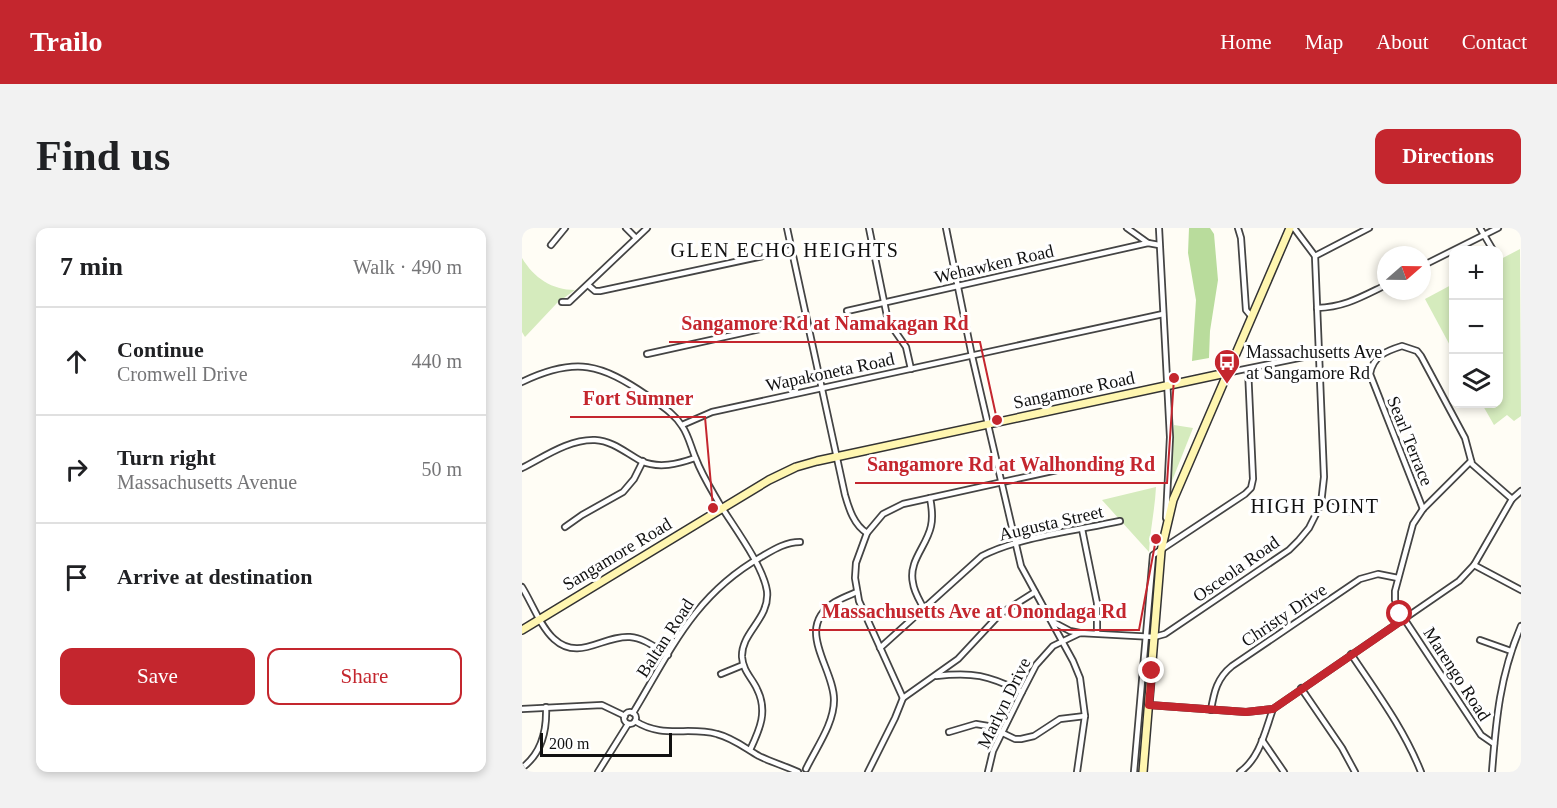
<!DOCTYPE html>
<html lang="en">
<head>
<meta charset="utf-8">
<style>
  body { margin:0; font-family:Georgia,serif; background:#f2f2f2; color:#202124 }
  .controls { position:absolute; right:18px; top:18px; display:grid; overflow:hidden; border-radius:12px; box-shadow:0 3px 9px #0003 }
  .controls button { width:54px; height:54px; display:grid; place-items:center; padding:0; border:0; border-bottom:2px solid #e0e0e0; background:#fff; color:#202124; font:30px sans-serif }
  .compass { position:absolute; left:855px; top:18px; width:54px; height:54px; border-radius:50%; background:#fff; box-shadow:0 3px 9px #0003; rotate:70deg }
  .scale { position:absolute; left:18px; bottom:15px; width:132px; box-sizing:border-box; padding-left:6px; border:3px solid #111; border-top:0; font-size:16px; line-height:21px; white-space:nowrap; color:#111; -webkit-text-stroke:4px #fff; paint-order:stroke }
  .stop { position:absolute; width:18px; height:18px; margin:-14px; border:4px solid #c4262e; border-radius:50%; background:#fff }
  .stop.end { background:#c4262e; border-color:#fff; box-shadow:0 2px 6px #0008 }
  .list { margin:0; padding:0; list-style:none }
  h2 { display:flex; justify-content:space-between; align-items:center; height:78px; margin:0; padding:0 24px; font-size:26px }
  h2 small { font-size:20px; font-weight:400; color:#757577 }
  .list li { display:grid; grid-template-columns:39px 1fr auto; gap:18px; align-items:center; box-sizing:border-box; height:108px; padding:0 24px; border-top:2px solid #e0e0e0 }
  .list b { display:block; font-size:22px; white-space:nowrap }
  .list p { margin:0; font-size:20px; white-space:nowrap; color:#757577 }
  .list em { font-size:20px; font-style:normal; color:#757577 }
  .actions { display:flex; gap:12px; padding:18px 24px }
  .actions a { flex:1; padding:14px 0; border:2px solid #c4262e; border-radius:12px; text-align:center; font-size:21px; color:#c4262e }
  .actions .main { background:#c4262e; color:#fff }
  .icon { flex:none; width:33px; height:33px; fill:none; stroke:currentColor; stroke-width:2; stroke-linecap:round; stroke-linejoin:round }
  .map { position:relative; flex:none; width:999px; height:544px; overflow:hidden; border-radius:12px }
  header { display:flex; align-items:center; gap:36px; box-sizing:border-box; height:84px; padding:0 30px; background:#c4262e; color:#fff }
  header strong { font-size:28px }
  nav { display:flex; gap:33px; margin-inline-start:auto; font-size:21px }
  .intro { display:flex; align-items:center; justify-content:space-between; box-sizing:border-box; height:144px; padding:0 36px }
  h1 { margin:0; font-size:42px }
  .button { padding:15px 27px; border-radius:12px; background:#c4262e; color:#fff; font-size:21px; font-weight:700 }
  main { display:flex; gap:36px; padding:0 36px }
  aside { flex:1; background:#fff; border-radius:12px; box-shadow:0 3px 9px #0003 }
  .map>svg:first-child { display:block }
</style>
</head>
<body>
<header>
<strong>Trailo</strong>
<nav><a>Home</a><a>Map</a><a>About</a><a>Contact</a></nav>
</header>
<div class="intro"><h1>Find us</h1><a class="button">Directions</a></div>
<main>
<aside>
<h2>7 min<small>Walk · 490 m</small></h2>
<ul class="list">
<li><svg class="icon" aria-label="ahead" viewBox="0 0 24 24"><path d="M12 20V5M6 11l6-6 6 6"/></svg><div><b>Continue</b><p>Cromwell Drive</p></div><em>440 m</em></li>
<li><svg class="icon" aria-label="right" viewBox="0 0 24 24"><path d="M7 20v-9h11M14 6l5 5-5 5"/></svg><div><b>Turn right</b><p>Massachusetts Avenue</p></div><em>50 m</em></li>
<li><svg class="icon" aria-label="arrive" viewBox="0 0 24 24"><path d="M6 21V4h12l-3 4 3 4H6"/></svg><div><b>Arrive at destination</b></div></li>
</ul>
<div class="actions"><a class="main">Save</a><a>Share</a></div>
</aside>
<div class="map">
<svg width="999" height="544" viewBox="0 0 999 544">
  <rect width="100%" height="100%" fill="#fffdf5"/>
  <!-- green -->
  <g fill="#d5ebbd">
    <polygon points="998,21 999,188 992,193 985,187 972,197 960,176 976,176 977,32"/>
    <path d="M 0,30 C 12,50 30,62 53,62 L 35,75 L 3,109 L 0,104 Z"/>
    <polygon points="931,56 931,123 903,71"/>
    <polygon points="652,197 671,200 648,258"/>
    <path d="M 634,259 C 633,281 628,302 627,324 L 580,272 Z"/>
  </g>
  <!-- forest -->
  <polygon fill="#b9dc9c" points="667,0 688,0 692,6 696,52 688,103 687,130 670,133 674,72 666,25"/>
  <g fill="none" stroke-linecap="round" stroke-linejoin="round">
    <!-- street casing -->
    <g stroke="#444" stroke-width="8">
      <g id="street">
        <polyline points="104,0 114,10"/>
        <path d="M 265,0 L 323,267 C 327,281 332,297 345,305"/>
        <polyline points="347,0 366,93 384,119 389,141"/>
        <polyline points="424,0 450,128 499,338 551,433 558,450 563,488 555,544"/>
        <polyline points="605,0 626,15 637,17"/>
        <polyline points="637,0 648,209 644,290"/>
        <polyline points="716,0 719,10 724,82 729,88"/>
        <polyline points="958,0 971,22"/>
        <polyline points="29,17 43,0"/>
        <polyline points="793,28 847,0"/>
        <polyline points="900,38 976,0"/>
        <polyline points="66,57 73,63 78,63 269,22"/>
        <polyline points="40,74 47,74 125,0"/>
        <path d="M 795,80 C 823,79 839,69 864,57"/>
        <polyline points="325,83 626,15"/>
        <polyline points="125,126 284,91"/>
        <polyline points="704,145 796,126"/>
        <path d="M 0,154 C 54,128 79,136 126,168 C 138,177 152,185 160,198 C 167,208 169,220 174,231 C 180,247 189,261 197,275 C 211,298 241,337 245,363 C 248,391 219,404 220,429 C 221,443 230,450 235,461 C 246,483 238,501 228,522"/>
        <polyline points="160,197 190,184 641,86"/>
        <polyline points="949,233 901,281 891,296 873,363 873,372 877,383 959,507 972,516"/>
        <path d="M 0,240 C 22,229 47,211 73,212 C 91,213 104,225 119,233 C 137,241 156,236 173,230"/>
        <polyline points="799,276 828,284"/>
        <path d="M 901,281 L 848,146 C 851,128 864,123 880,118 L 895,123 L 899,128 L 943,210 L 950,236 L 990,271"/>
        <polyline points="43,299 60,287 101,264 112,251 121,233"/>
        <polyline points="560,301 575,375 575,405"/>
        <polyline points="952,337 999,362"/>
        <path d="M 0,359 C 10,375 18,398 32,411 C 57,434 81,407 108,409 C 122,410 134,420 146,427"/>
        <path d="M 402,381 C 398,373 392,364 391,355 C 386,333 405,318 409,298 C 411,289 410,280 408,270"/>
        <polyline points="531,394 548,403 558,405"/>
        <polyline points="958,412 989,423"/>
        <path d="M 358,420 L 460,328 C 496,309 557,302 598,293"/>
        <path d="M 829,426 C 855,465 882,501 899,544"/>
        <polyline points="199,446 221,437"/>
        <path d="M 414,448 C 451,444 466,447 500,464"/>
        <polyline points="779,460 820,520 833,544"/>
        <polyline points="381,470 337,373 333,350 334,335 345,305 361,286 381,276 553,238"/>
        <polyline points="627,477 724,484 751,481 937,353 952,337 990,271 999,263"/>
        <polyline points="0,481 80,477 103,488"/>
        <path d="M 689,482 C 692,464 695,450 710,438 L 838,351 L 856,346 L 876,350"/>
        <circle cx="108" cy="490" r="6"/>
        <path d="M 111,485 C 149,422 172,367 239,329 C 251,322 263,314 278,314"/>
        <path d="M 113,493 C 141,511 166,498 195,506 C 211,510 223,520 237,528 C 249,534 263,538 276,544"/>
        <polyline points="427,504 454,496 466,498 493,511 499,511 512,508 538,491 563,488"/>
        <polyline points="740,512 762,544"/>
        <path d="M 0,540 C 20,525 25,502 24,479"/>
        <path d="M 284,541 C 294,520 312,496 312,472 C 312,439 271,400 313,374 C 320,370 328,367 335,364"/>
        <polyline points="76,544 106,496"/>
        <polyline points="346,544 373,490 381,470 436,431 478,386 513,364"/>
        <polyline points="466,544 471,523 500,464 514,437 531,418 558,405 632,409 643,406 767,322 777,312 787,300 799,276 802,249 793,28 772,0"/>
        <polyline points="612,544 631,327 723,266 729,260 731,251 726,141"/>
        <path d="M 718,544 C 738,530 743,503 751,481"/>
        <path d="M 970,544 C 974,491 978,447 999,398"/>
      </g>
    </g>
    <!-- secondary casing -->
    <g stroke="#333" stroke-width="10">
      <g id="secondary">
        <polyline points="0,402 247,252 274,239 295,233 704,145"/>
        <polyline points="621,544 639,323 651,272 768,0"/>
      </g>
    </g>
    <!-- street -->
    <use href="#street" stroke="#fff" stroke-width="4.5"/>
    <!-- secondary -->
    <use href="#secondary" stroke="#fff6b0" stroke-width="7"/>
  </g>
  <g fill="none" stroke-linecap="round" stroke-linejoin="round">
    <!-- route -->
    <polyline stroke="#c4262e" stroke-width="8" points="630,443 627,477 724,484 751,481 882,391 878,386"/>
  </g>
  <!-- icons -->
  <defs>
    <g id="bus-pin" transform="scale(1.35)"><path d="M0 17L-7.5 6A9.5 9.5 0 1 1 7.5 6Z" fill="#c4262e" stroke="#fff"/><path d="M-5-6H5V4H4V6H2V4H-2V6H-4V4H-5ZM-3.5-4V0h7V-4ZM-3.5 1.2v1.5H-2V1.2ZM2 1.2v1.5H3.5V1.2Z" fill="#fff"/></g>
  </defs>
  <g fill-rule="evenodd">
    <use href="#bus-pin" x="705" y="134"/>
  </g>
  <g text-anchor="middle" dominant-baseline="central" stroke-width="6" stroke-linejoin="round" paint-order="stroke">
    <!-- street labels -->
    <g font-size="18" fill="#111" stroke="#fff">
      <text transform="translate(472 36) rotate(-13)">Wehawken Road</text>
      <text transform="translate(308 144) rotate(-12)">Wapakoneta Road</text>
      <text transform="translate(552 162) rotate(-12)">Sangamore Road</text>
      <text transform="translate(888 213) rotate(68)">Searl Terrace</text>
      <text transform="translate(529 295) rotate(-13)">Augusta Street</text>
      <text transform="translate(95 326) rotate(-31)">Sangamore Road</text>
      <text transform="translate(714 341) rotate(-35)">Osceola Road</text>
      <text transform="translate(762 387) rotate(-34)">Christy Drive</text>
      <text transform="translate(143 410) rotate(-57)">Baltan Road</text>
      <text transform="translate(935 446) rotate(57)">Marengo Road</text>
      <text transform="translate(482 475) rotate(-64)">Marlyn Drive</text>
    </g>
    <!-- poi labels -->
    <g font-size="18" fill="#111" stroke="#fff" text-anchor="start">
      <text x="724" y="124">Massachusetts Ave<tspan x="724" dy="21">at Sangamore Rd</tspan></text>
    </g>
    <!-- neighbourhood labels -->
    <g font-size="20" letter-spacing="1.5" fill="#111" stroke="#fff">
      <text x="263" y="22">GLEN ECHO HEIGHTS</text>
      <text x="793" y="278">HIGH POINT</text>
    </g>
  </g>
  <!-- callouts -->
  <path fill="none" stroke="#c4262e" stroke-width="2" d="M475 192L458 114H147M191 280L183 189H48M652 150L645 255H333M634 311L617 402H287"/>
  <g fill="#c4262e" stroke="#fff" stroke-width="2">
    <circle cx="475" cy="192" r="6"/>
    <circle cx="191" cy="280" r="6"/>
    <circle cx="652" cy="150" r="6"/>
    <circle cx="634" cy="311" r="6"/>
  </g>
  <g font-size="20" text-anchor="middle" font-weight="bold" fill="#c4262e" stroke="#fff" stroke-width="6" stroke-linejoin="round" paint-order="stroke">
    <text x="303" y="102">Sangamore Rd at Namakagan Rd</text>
    <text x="116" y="177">Fort Sumner</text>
    <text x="489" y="243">Sangamore Rd at Walhonding Rd</text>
    <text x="452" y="390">Massachusetts Ave at Onondaga Rd</text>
  </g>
</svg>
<div class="controls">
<button>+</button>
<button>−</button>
<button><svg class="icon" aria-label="layers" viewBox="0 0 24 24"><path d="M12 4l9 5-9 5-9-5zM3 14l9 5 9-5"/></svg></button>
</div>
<svg class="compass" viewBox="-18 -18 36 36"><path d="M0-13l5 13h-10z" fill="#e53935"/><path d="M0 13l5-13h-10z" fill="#757577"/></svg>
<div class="scale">200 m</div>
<div class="stop" style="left:878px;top:386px"></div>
<div class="stop end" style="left:630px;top:443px"></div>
</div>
</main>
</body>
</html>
